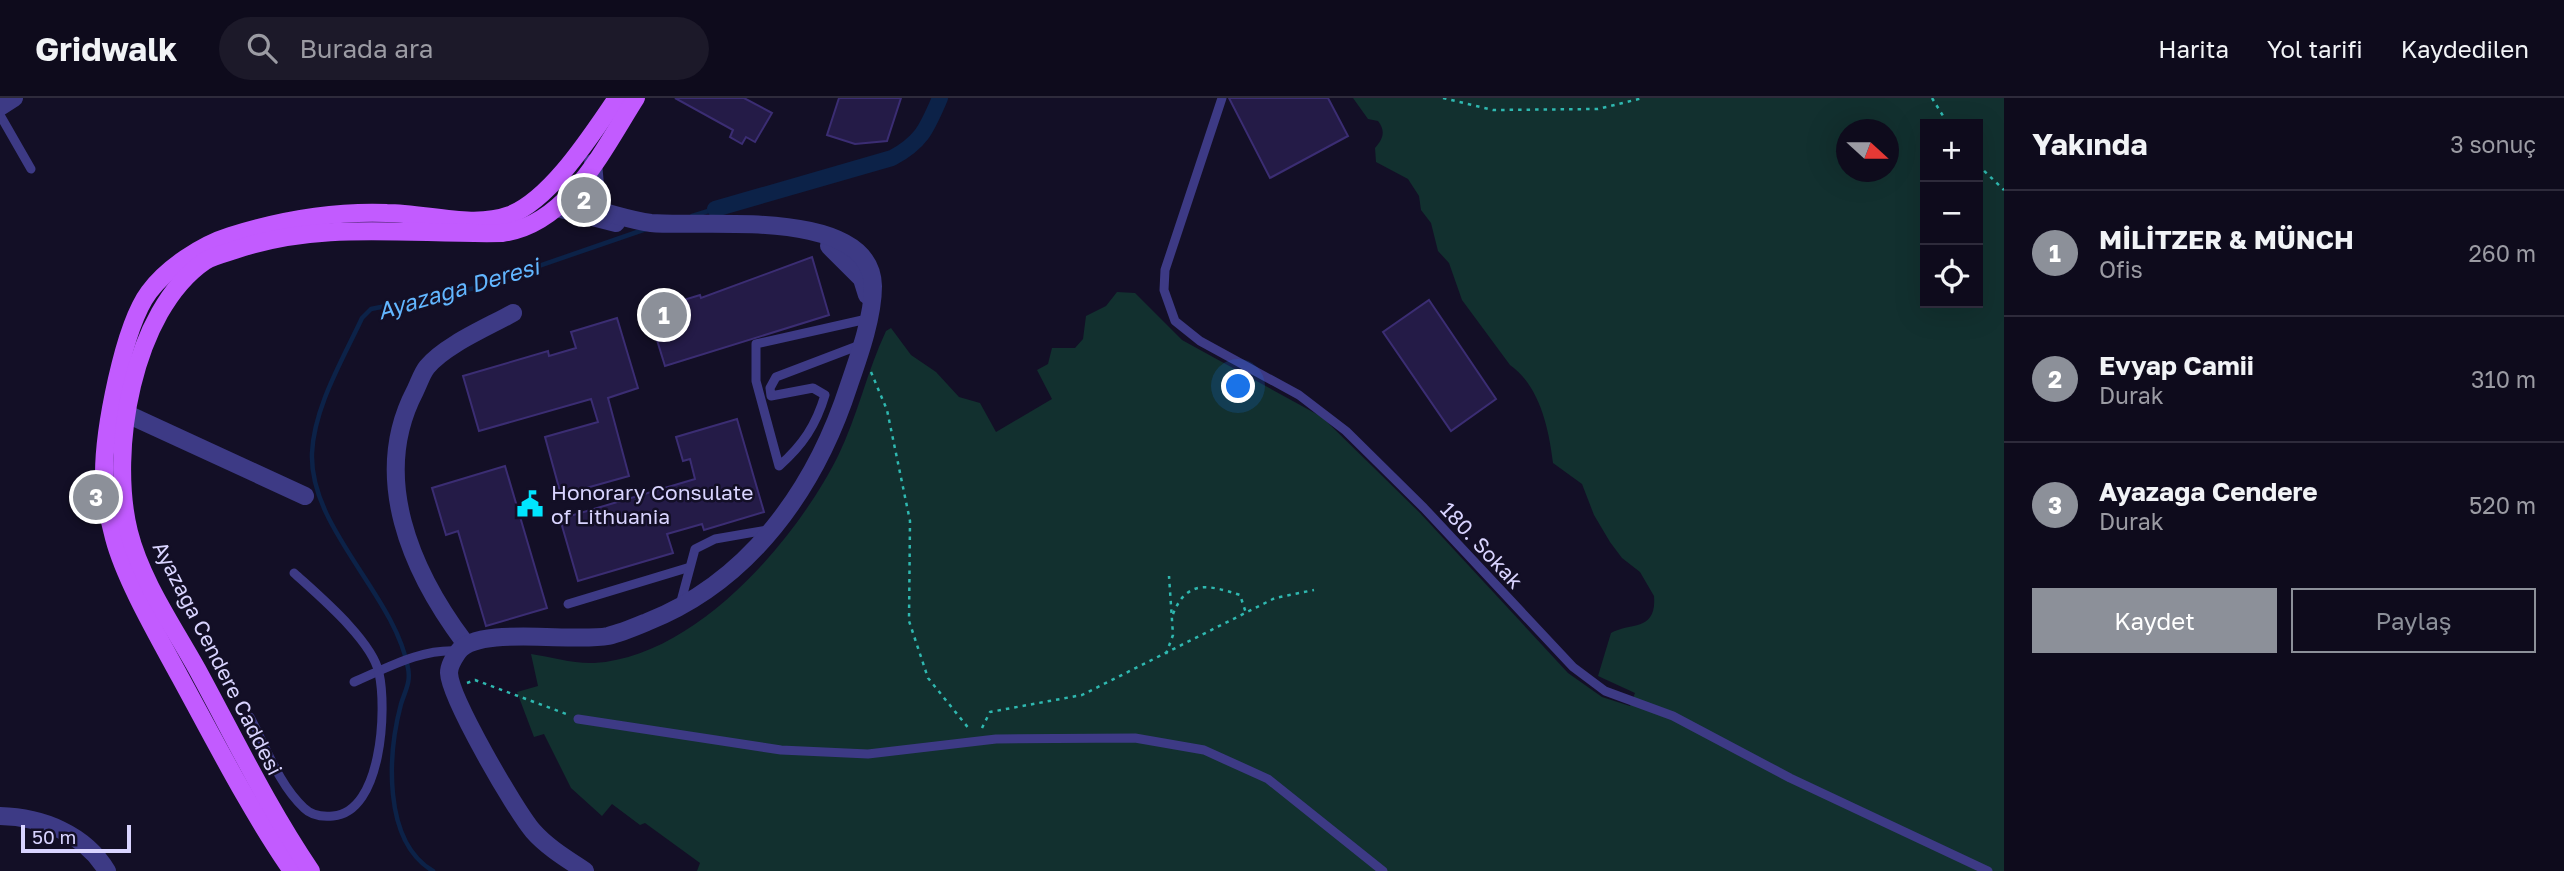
<!DOCTYPE html>
<html lang="tr">
<head>
<meta charset="utf-8">
<style>
  body { margin:0; font-family:"Golos Text",sans-serif; background:#1c1929; color:#f1f3f6 }
  .controls { position:absolute; right:21px; top:21px; display:grid; overflow:hidden; border-radius:0px; box-shadow:0 7px 28px #0002 }
  .controls button { width:63px; height:63px; display:grid; place-items:center; padding:0; border:0; border-bottom:2px solid #2e2b3b; background:#0e0b1c; color:#f1f3f6; font:35px sans-serif }
  .compass { position:absolute; left:1836px; top:21px; width:63px; height:63px; border-radius:50%; background:#0e0b1c; box-shadow:0 7px 28px #0002; rotate:111deg }
  .scale { position:absolute; left:21px; bottom:18px; width:110px; box-sizing:border-box; padding-left:7px; border:4px solid #d9d4ff; border-top:0; font-size:19px; line-height:24px; white-space:nowrap; color:#d9d4ff; -webkit-text-stroke:5px #130f26; paint-order:stroke }
  .you { position:absolute; left:1239px; top:289px; width:24px; height:24px; margin:-18px; border:5px solid #fff; border-radius:50%; background:#1a73e8; box-shadow:0 0 0 10px #1a73e833 }
  .badge { display:grid; place-items:center; width:46px; height:46px; border-radius:50%; background:#8c9099; color:#fff; font-size:23px; font-weight:700 }
  .pin { position:absolute; translate:-50% -50%; border:4px solid #fff; box-shadow:0 2px 7px #0006 }
  .list { margin:0; padding:0; list-style:none }
  h2 { display:flex; justify-content:space-between; align-items:center; height:91px; margin:0; padding:0 28px; font-size:30px }
  h2 small { font-size:23px; font-weight:400; color:#9b9ba3 }
  .list li { display:grid; grid-template-columns:46px 1fr auto; gap:21px; align-items:center; box-sizing:border-box; height:126px; padding:0 28px; border-top:2px solid #2e2b3b }
  .list b { display:block; font-size:26px; white-space:nowrap }
  .list p { margin:0; font-size:23px; white-space:nowrap; color:#9b9ba3 }
  .list em { font-size:23px; font-style:normal; color:#9b9ba3 }
  .actions { display:flex; gap:14px; padding:21px 28px }
  .actions a { flex:1; padding:16px 0; border:2px solid #8c9099; border-radius:0px; text-align:center; font-size:24px; color:#8c9099 }
  .actions .main { background:#8c9099; color:#fff }
  .icon { flex:none; width:38px; height:38px; fill:none; stroke:currentColor; stroke-width:2; stroke-linecap:round; stroke-linejoin:round }
  .map { position:relative; flex:none; width:2004px; height:773px; overflow:hidden }
  header { display:flex; align-items:center; gap:42px; box-sizing:border-box; height:98px; padding:0 35px; background:#0e0b1c; border-bottom:2px solid #2e2b3b }
  header strong { font-size:33px }
  nav { display:flex; gap:38px; margin-inline-start:auto; font-size:24px }
  .search { width:490px; height:63px; background:#1c1929; display:flex; align-items:center; gap:18px; box-sizing:border-box; padding:0 24px; border-radius:38px; color:#9b9ba3; font-size:26px }
  main { display:flex }
  aside { flex:1; background:#0e0b1c }
  .map>svg:first-child { display:block }
</style>
</head>
<body>
<header>
<strong>Gridwalk</strong>
<div class="search"><svg class="icon" aria-label="search" viewBox="0 0 24 24"><circle cx="10" cy="10" r="6"/><path d="M15 15l6 6"/></svg>Burada ara</div>
<nav><a>Harita</a><a>Yol tarifi</a><a>Kaydedilen</a></nav>
</header>
<main>
<div class="map">
<svg width="2004" height="773" viewBox="0 0 2004 773">
  <rect width="100%" height="100%" fill="#130f26"/>
  <!-- green -->
  <path fill="#12302f" fill-rule="evenodd" d="M 1353,0 L 2004,0 L 2004,773 L 697,773 L 700,765 L 645,725 L 640,727 L 612,706 L 602,718 L 571,690 L 544,636 L 534,639 L 517,594 L 538,588 L 531,556 C 551,559 574,566 594,565 C 696,559 796,442 838,358 C 858,317 867,273 886,233 L 891,230 L 911,257 L 936,274 L 959,299 L 980,305 L 996,334 L 1052,301 L 1037,272 L 1048,266 L 1052,250 L 1075,250 L 1083,241 L 1086,218 L 1106,208 L 1117,194 L 1135,195 L 1182,242 L 1322,319 L 1420,415 L 1568,575 L 1602,599 L 1630,608 L 1635,595 L 1598,578 L 1611,535 C 1630,524 1657,534 1654,498 L 1640,474 L 1622,460 L 1610,444 L 1594,417 L 1582,386 L 1553,365 C 1549,332 1540,288 1510,267 L 1462,202 L 1449,165 L 1438,153 L 1431,125 L 1421,112 L 1419,98 L 1408,81 L 1376,64 L 1375,50 C 1383,41 1386,33 1378,23 L 1368,21 ZM 1925,26 L 1978,26 L 1978,205 L 1925,205 ZM 1846,32 L 1888,32 L 1888,74 L 1846,74 Z"/>
  <g fill="none" stroke-linecap="round" stroke-linejoin="round">
    <!-- stream -->
    <g stroke="#0c2248" stroke-width="4.5">
      <polyline points="692,118 715,111"/>
      <path d="M 433,773 C 382,743 388,655 401,606 C 405,593 411,584 408,570 C 395,497 309,430 312,355 C 314,309 343,261 362,220 L 371,211 L 475,190 L 646,131"/>
    </g>
    <!-- canal -->
    <path stroke="#0c2248" stroke-width="16" d="M 715,111 L 892,60 C 922,44 927,30 940,0"/>
  </g>
  <!-- building -->
  <g fill="#241b47" stroke="#3b2d73" stroke-width="2">
    <polygon points="675,0 744,0 772,15 755,44 746,39 742,46 730,39 733,32"/>
    <polygon points="839,0 901,0 887,43 855,46 827,37"/>
    <polygon points="1229,0 1328,0 1348,38 1270,80"/>
    <polygon points="812,159 829,217 665,268 648,213 700,197 701,200"/>
    <polygon points="1429,202 1496,301 1451,333 1383,234"/>
    <polygon points="617,220 638,290 608,300 629,378 561,397 545,339 598,324 591,301 479,333 463,278 548,253 549,258 576,250 571,234"/>
    <polygon points="737,321 764,414 704,432 702,426 667,436 673,455 578,483 560,421 695,381 690,361 683,363 676,339"/>
    <polygon points="505,368 547,510 486,528 458,433 446,437 432,390"/>
  </g>
  <g fill="none" stroke-linecap="round" stroke-linejoin="round">
    <!-- path -->
    <g stroke="#2fb8b0" stroke-width="2.5" stroke-dasharray="3.5 5" stroke-linecap="butt">
      <polyline points="1443,0 1493,12 1598,11 1643,0"/>
      <polyline points="1932,0 1948,26"/>
      <polyline points="1978,67 2004,92"/>
      <polyline points="871,274 887,312 910,423 909,523 928,580 970,632"/>
      <path d="M 1173,516 C 1187,481 1209,487 1240,497 L 1246,515"/>
      <polyline points="1166,556 1173,537 1169,478"/>
      <polyline points="467,585 475,582 569,617"/>
      <polyline points="982,630 990,614 1082,597 1275,500 1314,492"/>
    </g>
    <!-- service -->
    <g stroke="#3d3a85" stroke-width="9">
      <polyline points="1222,0 1165,172 1164,192 1175,223 1200,243 1299,297 1346,333 1424,410 1573,569 1605,593 1673,618 1790,680 1988,773"/>
      <polyline points="0,17 31,71"/>
      <path d="M 860,247 L 776,279 L 770,290 L 771,298 L 813,290 L 825,297 C 816,327 803,347 779,368 L 756,283 L 756,246 L 867,221"/>
      <polyline points="568,506 687,470"/>
      <polyline points="680,507 695,451 715,441 767,432"/>
      <path d="M 354,584 C 387,570 422,550 459,553"/>
      <path d="M 250,619 C 266,649 279,687 304,710 C 312,718 323,719 333,718 C 382,714 387,611 379,575 C 372,542 318,497 294,475"/>
      <polyline points="578,621 781,652 868,656 996,641 1135,640 1204,652 1268,681 1383,773"/>
    </g>
    <!-- minor -->
    <g stroke="#3d3a85" stroke-width="18">
      <polyline points="0,9 14,0"/>
      <polyline points="557,110 616,125"/>
      <polyline points="829,148 862,181 867,197"/>
      <polyline points="127,316 305,398"/>
      <path d="M 465,545 C 411,473 370,379 415,293 C 419,285 422,275 427,269 C 445,247 488,229 513,215"/>
      <path d="M 585,773 C 567,761 547,749 533,733 C 515,712 450,600 449,575 C 449,567 454,560 458,554 C 477,527 573,545 608,538 C 621,535 635,529 647,524 C 751,483 816,389 849,287 C 859,258 873,219 873,188 C 871,108 703,130 651,125 C 635,123 619,118 604,114 L 596,98 L 593,65"/>
    </g>
    <!-- tertiary -->
    <path stroke="#3d3a85" stroke-width="18" d="M 0,718 C 42,719 85,736 107,773"/>
    <!-- primary -->
    <g stroke="#c25bff" stroke-width="18">
      <path d="M 292,773 C 250,712 216,645 180,579 C 159,540 125,482 114,440 C 109,421 104,396 104,376 C 104,333 123,229 149,194 C 167,170 201,147 230,138 C 281,122 334,113 387,115 C 426,115 473,131 510,117 C 552,100 592,36 617,0"/>
      <path d="M 311,773 C 267,708 234,639 197,571 C 173,528 141,482 129,434 C 109,354 132,213 205,163 C 213,158 226,155 235,152 C 321,122 412,137 502,135 C 568,127 604,50 636,0"/>
    </g>
  </g>
  <!-- icons -->
  <defs>
    <g id="civic-bare" transform="scale(2.1)"><path d="M-.6-6.5H3V-4.5H.6V-3L4-1V1h2V6H-6V1h2V-1L-.6-3ZM-1.2 2.5V6h2.4V2.5Z" fill="#00e5ff" stroke="#130f26" stroke-width="2.5" paint-order="stroke"/></g>
  </defs>
  <g fill-rule="evenodd">
    <use href="#civic-bare" x="530" y="406"/>
  </g>
  <g text-anchor="middle" dominant-baseline="central" stroke-width="5" stroke-linejoin="round" paint-order="stroke">
    <!-- poi labels -->
    <g font-size="21" fill="#d9d4ff" stroke="#130f26" text-anchor="start">
      <text x="551" y="394">Honorary Consulate<tspan x="551" dy="24">of Lithuania</tspan></text>
    </g>
    <!-- street labels -->
    <g font-size="21" fill="#d9d4ff" stroke="#130f26">
      <text transform="translate(1482 447) rotate(47)">180. Sokak</text>
      <text transform="translate(218 560) rotate(63)">Ayazağa Cendere Caddesi</text>
    </g>
    <!-- water labels -->
    <g font-size="23" font-style="italic" fill="#62b6ff" stroke="#130f26">
      <text transform="translate(458 190) rotate(-16)">Ayazağa Deresi</text>
    </g>
  </g>
</svg>
<div class="controls">
<button>+</button>
<button>−</button>
<button><svg class="icon" aria-label="locate" viewBox="0 0 24 24"><circle cx="12" cy="12" r="6"/><path d="M12 2v4M12 18v4M2 12h4M18 12h4"/></svg></button>
</div>
<svg class="compass" viewBox="-18 -18 36 36"><path d="M0-13l5 13h-10z" fill="#e53935"/><path d="M0 13l5-13h-10z" fill="#9b9ba3"/></svg>
<div class="scale">50 m</div>
<div class="you"></div>
<div class="pin badge" style="left:664px;top:217px">1</div>
<div class="pin badge" style="left:584px;top:102px">2</div>
<div class="pin badge" style="left:96px;top:399px">3</div>
</div>
<aside>
<h2>Yakında<small>3 sonuç</small></h2>
<ul class="list">
<li><span class="badge">1</span><div><b>MİLİTZER &amp; MÜNCH</b><p>Ofis</p></div><em>260 m</em></li>
<li><span class="badge">2</span><div><b>Evyap Camii</b><p>Durak</p></div><em>310 m</em></li>
<li><span class="badge">3</span><div><b>Ayazağa Cendere</b><p>Durak</p></div><em>520 m</em></li>
</ul>
<div class="actions"><a class="main">Kaydet</a><a>Paylaş</a></div>
</aside>
</main>
</body>
</html>
